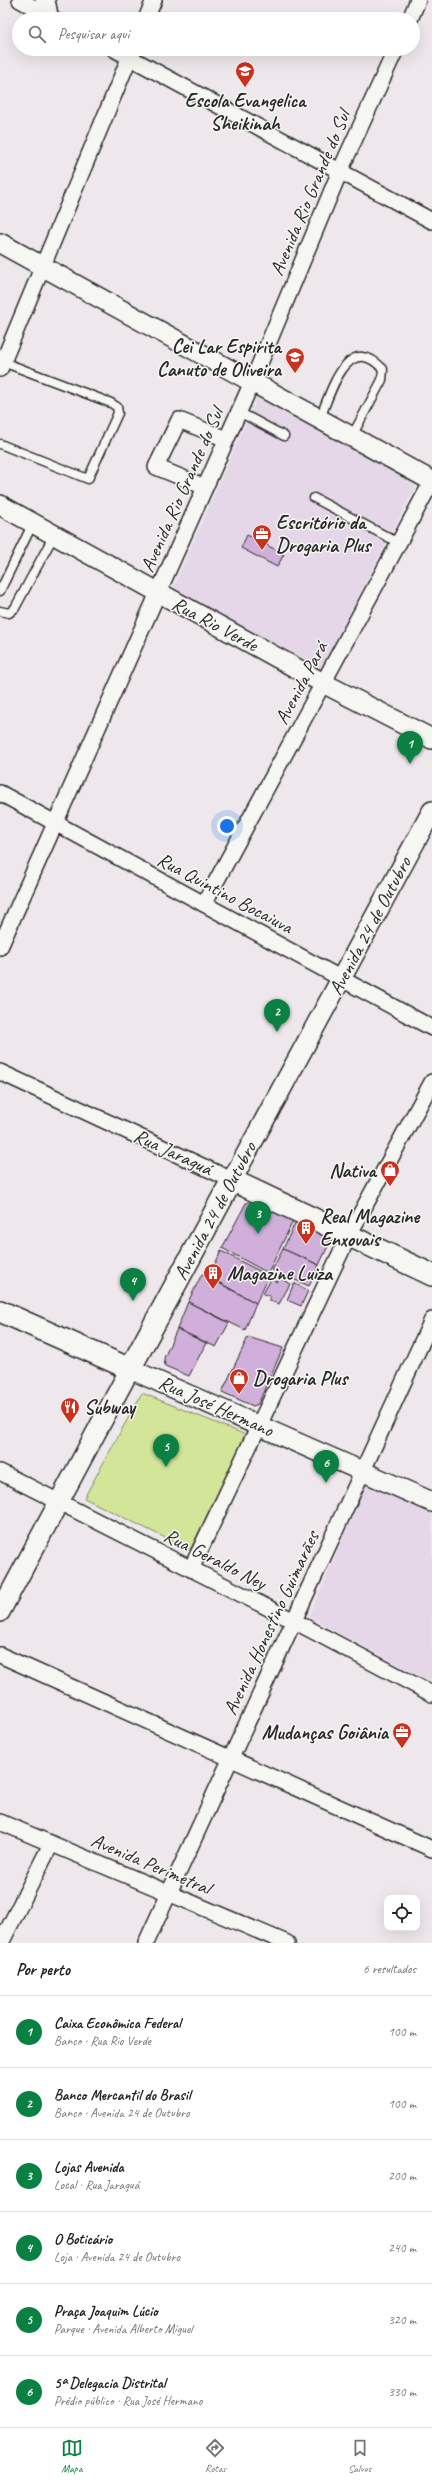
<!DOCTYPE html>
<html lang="pt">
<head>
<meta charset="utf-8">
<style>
  body { margin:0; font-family:Caveat,sans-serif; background:#f2f2f2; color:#202124 }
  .controls { position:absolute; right:12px; bottom:12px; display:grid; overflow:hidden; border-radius:8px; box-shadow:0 4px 16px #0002 }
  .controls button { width:36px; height:36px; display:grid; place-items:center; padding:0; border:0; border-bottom:1px solid #e0e0e0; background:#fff; color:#202124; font:20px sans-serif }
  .you { position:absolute; left:227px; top:826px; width:14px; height:14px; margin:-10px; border:3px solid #fff; border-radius:50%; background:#1a73e8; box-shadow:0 0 0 6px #1a73e833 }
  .badge { display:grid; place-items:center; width:26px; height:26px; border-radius:50%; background:#0b8043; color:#fff; font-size:13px; font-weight:700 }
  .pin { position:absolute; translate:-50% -33px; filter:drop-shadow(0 1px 2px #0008) }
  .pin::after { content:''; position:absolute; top:21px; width:14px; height:12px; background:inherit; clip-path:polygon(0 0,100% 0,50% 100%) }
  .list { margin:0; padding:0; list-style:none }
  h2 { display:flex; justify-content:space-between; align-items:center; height:52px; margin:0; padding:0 16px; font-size:17px }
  h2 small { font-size:13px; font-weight:400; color:#757577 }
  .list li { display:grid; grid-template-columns:26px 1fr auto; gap:12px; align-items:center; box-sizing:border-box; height:72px; padding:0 16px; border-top:1px solid #e0e0e0 }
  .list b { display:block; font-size:15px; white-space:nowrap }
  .list p { margin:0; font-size:13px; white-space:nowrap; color:#757577 }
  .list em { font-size:13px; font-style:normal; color:#757577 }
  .icon { flex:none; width:22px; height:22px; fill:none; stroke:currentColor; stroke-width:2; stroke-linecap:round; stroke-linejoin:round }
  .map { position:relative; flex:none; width:432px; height:1943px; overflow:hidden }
  .search { position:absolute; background:#fff; box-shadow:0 4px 16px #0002; left:12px; right:12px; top:12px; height:44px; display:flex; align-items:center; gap:10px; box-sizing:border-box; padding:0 14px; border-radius:22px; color:#757577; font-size:15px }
  .sheet { height:484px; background:#fff }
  nav { display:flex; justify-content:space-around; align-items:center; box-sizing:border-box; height:56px; border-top:1px solid #e0e0e0; background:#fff; font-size:11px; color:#757577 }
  nav a { display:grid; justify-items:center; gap:2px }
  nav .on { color:#0b8043 }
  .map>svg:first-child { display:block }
</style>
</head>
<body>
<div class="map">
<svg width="432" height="1943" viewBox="0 0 432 1943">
  <rect width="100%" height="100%" fill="#eee8ed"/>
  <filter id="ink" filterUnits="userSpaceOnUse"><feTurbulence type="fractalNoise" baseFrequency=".025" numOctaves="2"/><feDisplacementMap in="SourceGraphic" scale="8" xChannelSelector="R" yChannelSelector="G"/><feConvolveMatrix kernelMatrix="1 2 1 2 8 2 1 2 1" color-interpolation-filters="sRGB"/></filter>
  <g filter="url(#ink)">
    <!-- built -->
    <g fill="#e5d7e8">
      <polygon points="259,393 416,486 321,669 171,592"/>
      <polygon points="367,1483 432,1511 432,1683 309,1617"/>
    </g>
    <!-- green -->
    <polygon fill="#d2e599" stroke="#7e8862" points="142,1393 246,1435 190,1550 84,1498"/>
    <!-- building -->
    <g fill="#d0afdb" stroke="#2b2b2b">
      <polygon points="247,535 284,554 277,567 241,548"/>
      <polygon points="253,1201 294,1219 268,1273 222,1248 246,1203"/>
      <polygon points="296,1221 329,1237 330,1242 319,1265 283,1249"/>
      <polygon points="283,1249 319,1265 309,1286 272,1270"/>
      <polygon points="221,1251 269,1276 256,1303 209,1277"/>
      <polygon points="202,1274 256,1303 245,1330 188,1302"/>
      <polygon points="280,1278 290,1284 279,1304 270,1301 270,1296 263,1294 271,1279 277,1282"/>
      <polygon points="294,1283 308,1291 301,1306 287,1300"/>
      <polygon points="188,1302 229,1323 216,1347 177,1329"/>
      <polygon points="177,1329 206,1343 189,1376 165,1366 164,1358"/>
      <polygon points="248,1337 283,1348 258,1404 253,1406 222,1392"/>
    </g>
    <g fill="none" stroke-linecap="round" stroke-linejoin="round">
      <!-- service casing -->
      <g stroke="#2b2b2b" stroke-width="11">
        <g id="service">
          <polyline points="239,412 284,436"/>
          <path d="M 320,418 C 331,392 347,331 383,369 L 382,380 L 352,436"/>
          <polyline points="0,444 88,479 118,413 117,407 111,403 3,362"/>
          <polyline points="314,498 399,543"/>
          <polyline points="0,591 33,523"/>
          <polyline points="0,611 9,613 15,608 54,535"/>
        </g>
      </g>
      <!-- minor casing -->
      <g stroke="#2b2b2b" stroke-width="18">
        <g id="minor">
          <polyline points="20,0 54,19"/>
          <polyline points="146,19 154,0"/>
          <polyline points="410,19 418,0"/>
          <polyline points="114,49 432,221"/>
          <polyline points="0,369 133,49"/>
          <polyline points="205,487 156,467 179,420 226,439"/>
          <polyline points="0,793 432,1028"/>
          <polyline points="204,904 432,481"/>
          <polyline points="0,947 253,380 340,171 396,49"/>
          <polyline points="0,1072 232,1180"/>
          <polyline points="0,1472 294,1621 432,1694"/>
          <polyline points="191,1569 349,1235 432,1082"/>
          <polyline points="0,1655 432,1849"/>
          <polyline points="0,1822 287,1943"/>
          <polyline points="1,1943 51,1844"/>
          <polyline points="146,1943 432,1320"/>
        </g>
      </g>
      <!-- tertiary casing -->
      <g stroke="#2b2b2b" stroke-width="22">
        <g id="tertiary">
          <polyline points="45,0 48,15"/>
          <polyline points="0,243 432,481"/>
          <polyline points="0,505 323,683 432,739"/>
          <polyline points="232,1180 432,811"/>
          <polyline points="0,1612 130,1369 432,1502"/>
        </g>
      </g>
      <!-- secondary casing -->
      <g stroke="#2b2b2b" stroke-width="24">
        <polyline id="secondary" points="0,1311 130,1369 232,1180 432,1275"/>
      </g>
      <!-- service -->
      <use href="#service" stroke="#f6f6f2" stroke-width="8"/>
      <!-- minor -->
      <use href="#minor" stroke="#f6f6f2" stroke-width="15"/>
      <!-- tertiary -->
      <use href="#tertiary" stroke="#f6f6f2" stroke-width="19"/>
      <!-- secondary -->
      <use href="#secondary" stroke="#f6f6f2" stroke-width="21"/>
    </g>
  </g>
  <!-- icons -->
  <defs>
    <g id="school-pin" transform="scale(1)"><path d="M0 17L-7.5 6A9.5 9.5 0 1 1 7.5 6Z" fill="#c8321e" stroke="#f6f6f2"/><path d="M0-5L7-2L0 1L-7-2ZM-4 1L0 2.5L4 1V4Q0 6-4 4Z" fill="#fff"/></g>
    <g id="office-pin" transform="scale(1)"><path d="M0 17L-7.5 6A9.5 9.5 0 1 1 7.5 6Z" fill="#c8321e" stroke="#f6f6f2"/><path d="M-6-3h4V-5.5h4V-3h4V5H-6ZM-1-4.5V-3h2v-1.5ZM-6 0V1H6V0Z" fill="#fff"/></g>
    <g id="shop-pin" transform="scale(1)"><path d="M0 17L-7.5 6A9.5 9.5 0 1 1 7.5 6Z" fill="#c8321e" stroke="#f6f6f2"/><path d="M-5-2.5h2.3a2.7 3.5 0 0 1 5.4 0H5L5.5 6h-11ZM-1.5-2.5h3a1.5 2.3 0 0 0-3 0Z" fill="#fff"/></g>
    <g id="building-pin" transform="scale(1)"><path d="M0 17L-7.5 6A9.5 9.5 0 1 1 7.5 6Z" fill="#c8321e" stroke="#f6f6f2"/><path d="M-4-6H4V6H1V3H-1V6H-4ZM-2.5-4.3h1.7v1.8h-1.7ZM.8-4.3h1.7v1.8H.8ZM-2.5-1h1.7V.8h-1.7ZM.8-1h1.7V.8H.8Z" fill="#fff"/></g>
    <g id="restaurant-pin" transform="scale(1)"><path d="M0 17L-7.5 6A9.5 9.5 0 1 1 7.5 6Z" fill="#c8321e" stroke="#f6f6f2"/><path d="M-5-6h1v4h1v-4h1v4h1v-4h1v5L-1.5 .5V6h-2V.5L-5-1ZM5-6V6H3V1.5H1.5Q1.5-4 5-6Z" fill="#fff"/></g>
  </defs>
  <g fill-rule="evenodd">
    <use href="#school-pin" x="245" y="71"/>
    <use href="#school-pin" x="295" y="357"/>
    <use href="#office-pin" x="262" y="534"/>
    <use href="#shop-pin" x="390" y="1170"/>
    <use href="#building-pin" x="306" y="1228"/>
    <use href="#building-pin" x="213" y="1273"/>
    <use href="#shop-pin" x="239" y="1378"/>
    <use href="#restaurant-pin" x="70" y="1407"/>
    <use href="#office-pin" x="402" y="1732"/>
  </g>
  <g text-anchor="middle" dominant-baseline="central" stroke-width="3" stroke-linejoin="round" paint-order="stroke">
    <!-- poi labels -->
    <g font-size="20" font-weight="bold" fill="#2b2b2b" stroke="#f6f6f2" text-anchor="start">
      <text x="245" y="100" text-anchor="middle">Escola Evangelica<tspan x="245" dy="23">Sheikinah</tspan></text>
      <text x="281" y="346" text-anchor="end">Cei Lar Espirita<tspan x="281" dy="23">Canuto de Oliveira</tspan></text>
      <text x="276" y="522">Escritório da<tspan x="276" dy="23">Drogaria Plus</tspan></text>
      <text x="376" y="1170" text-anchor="end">Nativa</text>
      <text x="320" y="1216">Real Magazine<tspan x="320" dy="23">Enxovais</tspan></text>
      <text x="227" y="1273">Magazine Luiza</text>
      <text x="253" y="1378">Drogaria Plus</text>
      <text x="84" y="1407">Subway</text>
      <text x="388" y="1732" text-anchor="end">Mudanças Goiânia</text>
    </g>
    <!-- street labels -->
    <g font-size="20" fill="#2b2b2b" stroke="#f6f6f2">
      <text transform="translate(310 193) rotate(-67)">Avenida Rio Grande do Sul</text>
      <text transform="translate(182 490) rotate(-66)">Avenida Rio Grande do Sul</text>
      <text transform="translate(215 624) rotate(28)">Rua Rio Verde</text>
      <text transform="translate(301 683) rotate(-62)">Avenida Pará</text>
      <text transform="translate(225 893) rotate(28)">Rua Quintino Bocaiuva</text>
      <text transform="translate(370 926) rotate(-62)">Avenida 24 de Outubro</text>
      <text transform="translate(173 1152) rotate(25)">Rua Jaraguá</text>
      <text transform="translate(215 1211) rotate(-62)">Avenida 24 de Outubro</text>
      <text transform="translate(216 1406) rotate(24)">Rua José Hermano</text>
      <text transform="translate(215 1559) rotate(27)">Rua Geraldo Ney</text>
      <text transform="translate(271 1623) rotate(-65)">Avenida Honestino Guimarães</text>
      <text transform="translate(151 1864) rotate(23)">Avenida Perimetral</text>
    </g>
  </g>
</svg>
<div class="controls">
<button><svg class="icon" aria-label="locate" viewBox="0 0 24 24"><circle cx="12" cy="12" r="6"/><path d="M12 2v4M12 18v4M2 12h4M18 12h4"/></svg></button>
</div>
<div class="you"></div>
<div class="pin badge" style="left:410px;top:764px">1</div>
<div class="pin badge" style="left:277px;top:1032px">2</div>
<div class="pin badge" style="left:258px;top:1234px">3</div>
<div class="pin badge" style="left:133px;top:1301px">4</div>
<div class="pin badge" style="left:166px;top:1467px">5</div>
<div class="pin badge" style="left:326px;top:1483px">6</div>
<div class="search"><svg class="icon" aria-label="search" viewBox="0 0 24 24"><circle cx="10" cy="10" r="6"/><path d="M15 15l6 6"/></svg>Pesquisar aqui</div>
</div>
<section class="sheet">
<h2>Por perto<small>6 resultados</small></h2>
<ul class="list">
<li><span class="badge">1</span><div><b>Caixa Econômica Federal</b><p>Banco · Rua Rio Verde</p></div><em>100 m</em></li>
<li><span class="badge">2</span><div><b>Banco Mercantil do Brasil</b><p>Banco · Avenida 24 de Outubro</p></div><em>100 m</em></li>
<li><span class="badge">3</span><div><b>Lojas Avenida</b><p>Local · Rua Jaraguá</p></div><em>200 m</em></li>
<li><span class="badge">4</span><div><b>O Boticário</b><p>Loja · Avenida 24 de Outubro</p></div><em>240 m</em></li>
<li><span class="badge">5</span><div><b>Praça Joaquim Lúcio</b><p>Parque · Avenida Alberto Miguel</p></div><em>320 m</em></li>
<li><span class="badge">6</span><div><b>5ª Delegacia Distrital</b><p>Prédio público · Rua José Hermano</p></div><em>330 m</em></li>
</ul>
</section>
<nav>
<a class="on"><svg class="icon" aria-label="map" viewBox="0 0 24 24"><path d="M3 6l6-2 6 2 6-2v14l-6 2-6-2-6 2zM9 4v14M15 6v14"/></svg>Mapa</a>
<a><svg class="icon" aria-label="directions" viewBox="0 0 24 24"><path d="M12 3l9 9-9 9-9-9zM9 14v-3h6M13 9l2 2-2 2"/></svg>Rotas</a>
<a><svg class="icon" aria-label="saved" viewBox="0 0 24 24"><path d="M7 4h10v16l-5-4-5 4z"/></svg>Salvos</a>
</nav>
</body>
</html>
